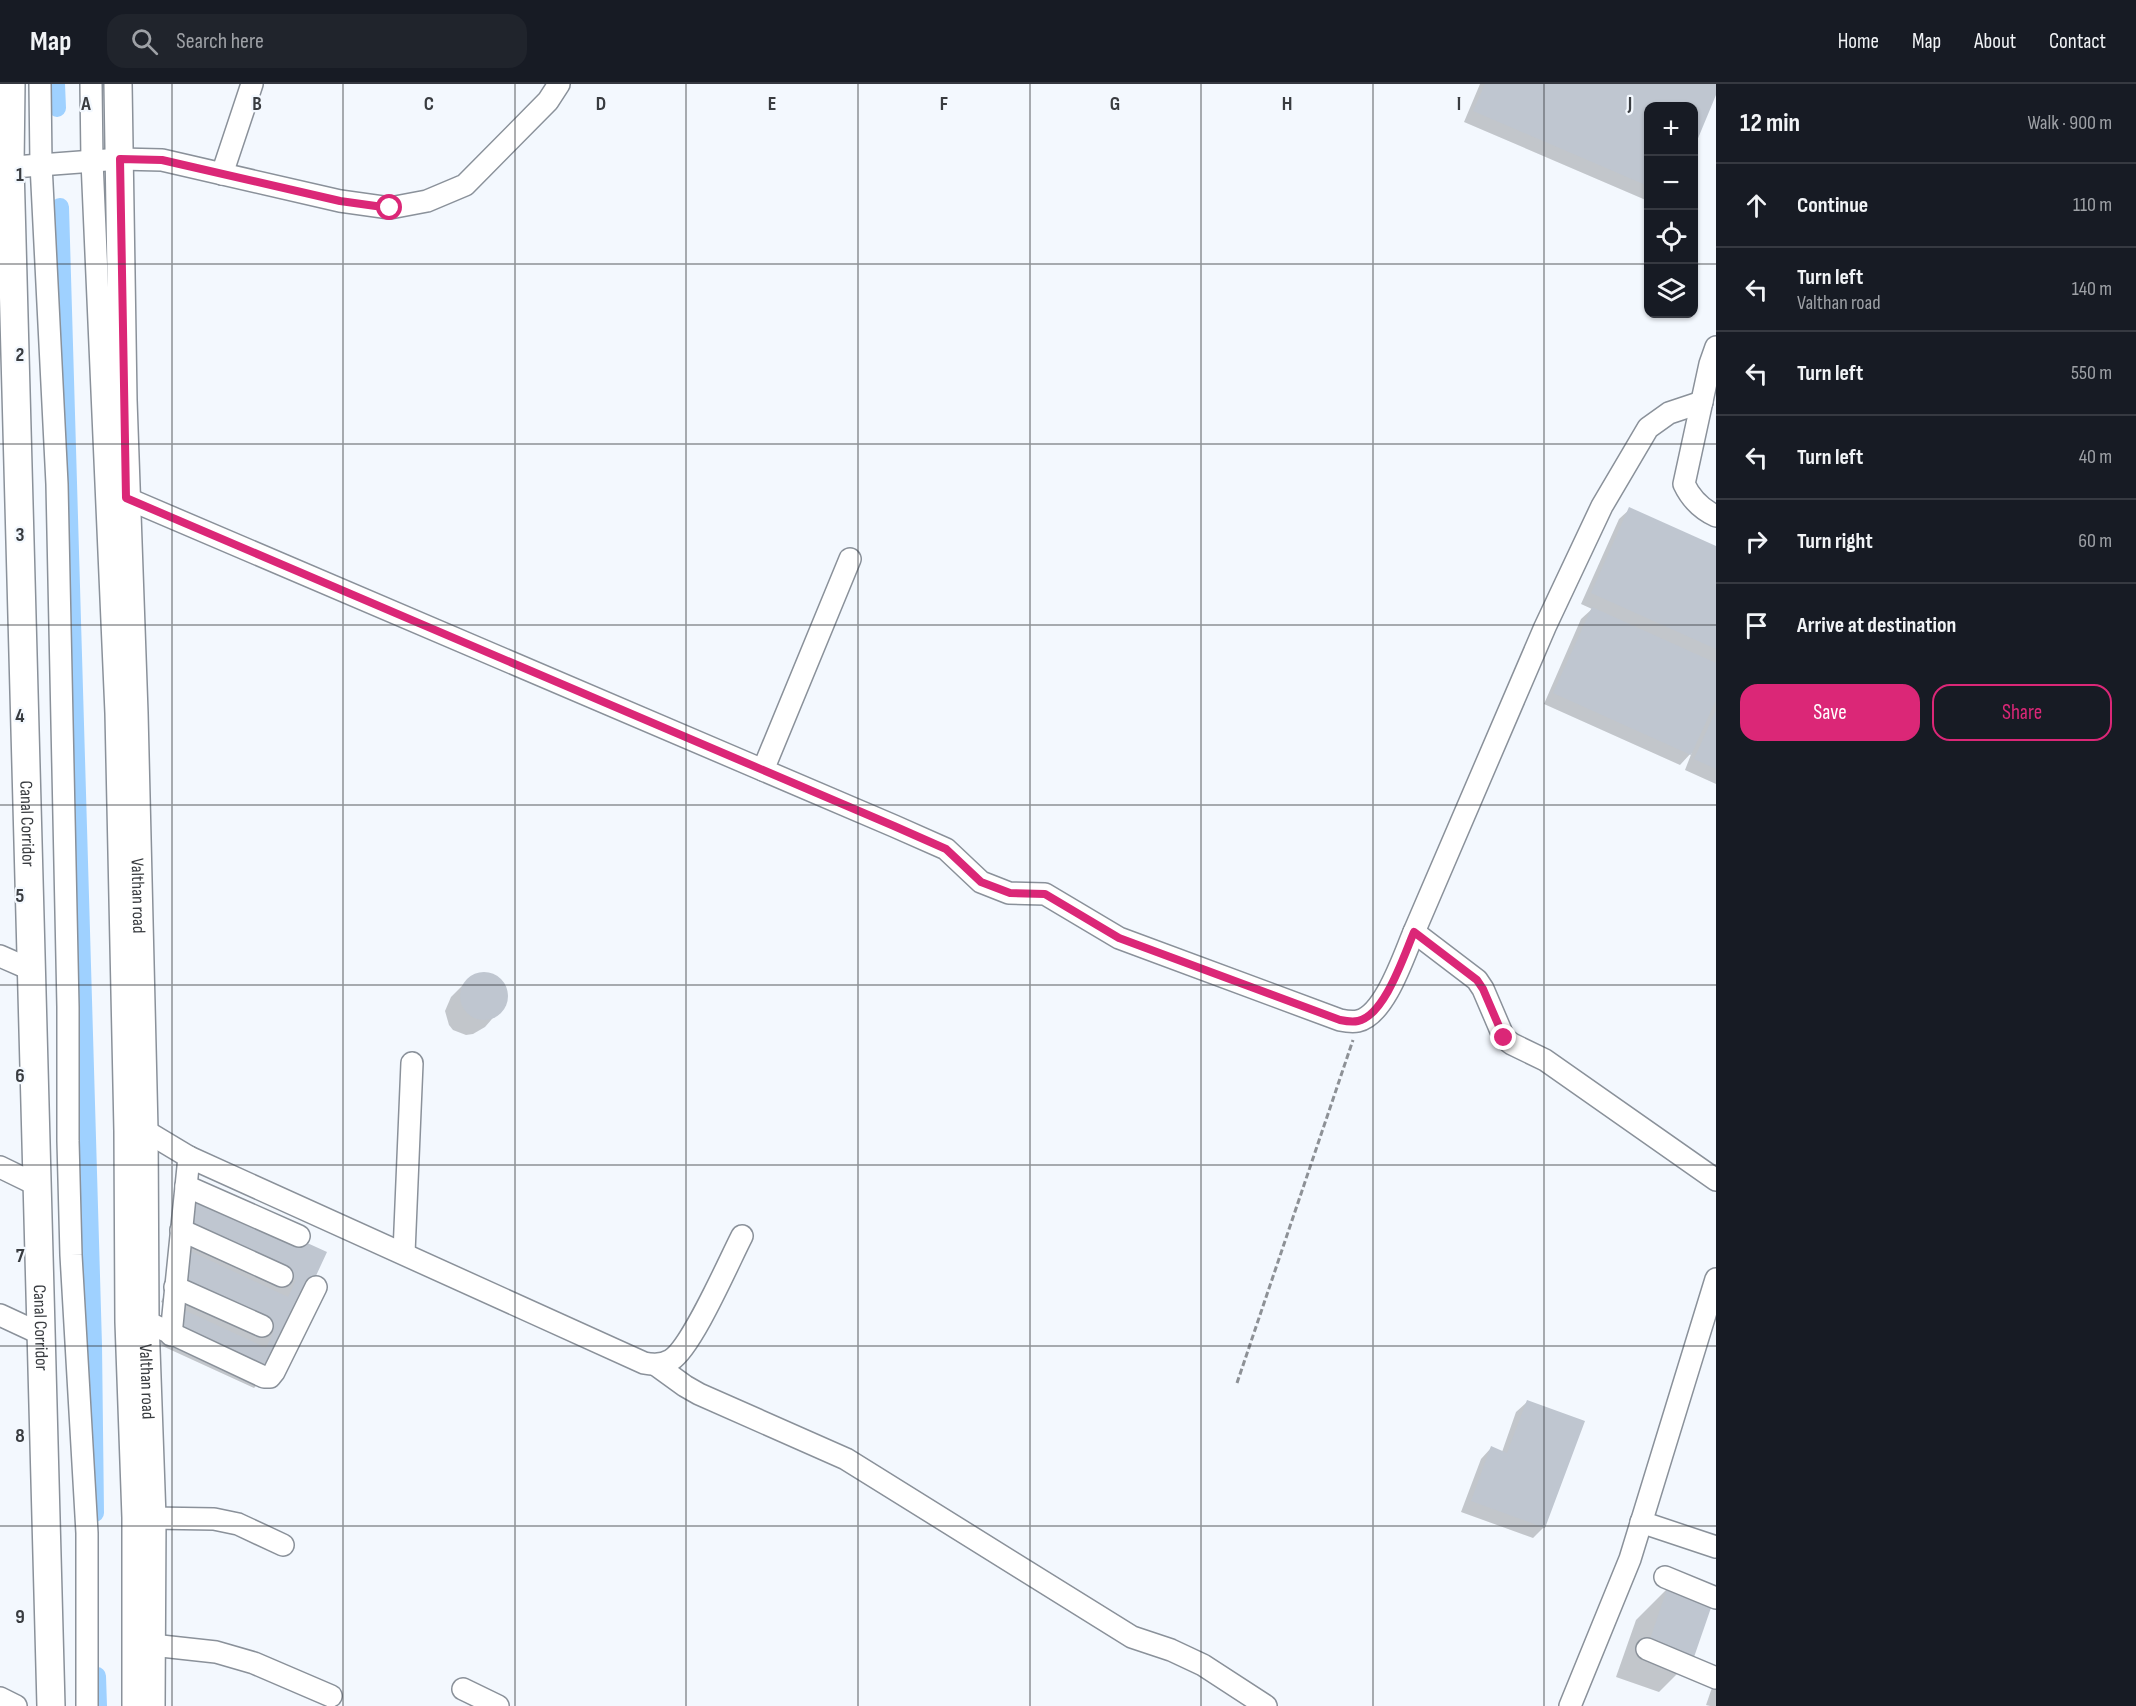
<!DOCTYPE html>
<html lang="en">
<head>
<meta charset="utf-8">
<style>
  body { margin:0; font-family:"Sofia Sans Condensed",sans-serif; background:#20242c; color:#f1f3f6 }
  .controls { position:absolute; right:18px; top:18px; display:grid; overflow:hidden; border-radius:12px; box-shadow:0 2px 4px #0004 }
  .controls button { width:54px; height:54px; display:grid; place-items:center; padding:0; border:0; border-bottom:2px solid #363941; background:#171b24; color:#f1f3f6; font:30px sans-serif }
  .stop { position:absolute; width:18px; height:18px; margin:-14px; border:4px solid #db2777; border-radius:50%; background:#fff }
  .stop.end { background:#db2777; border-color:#fff; box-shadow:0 2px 6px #0008 }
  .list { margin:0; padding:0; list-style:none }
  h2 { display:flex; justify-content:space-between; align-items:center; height:78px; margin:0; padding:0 24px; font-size:26px }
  h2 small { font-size:20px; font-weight:400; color:#9ea1a6 }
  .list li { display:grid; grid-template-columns:39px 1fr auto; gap:18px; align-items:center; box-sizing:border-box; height:84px; padding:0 24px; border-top:2px solid #363941 }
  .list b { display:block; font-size:22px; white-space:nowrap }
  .list p { margin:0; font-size:20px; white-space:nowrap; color:#9ea1a6 }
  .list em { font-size:20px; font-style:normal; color:#9ea1a6 }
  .actions { display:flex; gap:12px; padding:18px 24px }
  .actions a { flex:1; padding:14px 0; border:2px solid #db2777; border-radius:18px; text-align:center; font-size:21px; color:#db2777 }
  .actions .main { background:#db2777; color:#fff }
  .icon { flex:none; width:33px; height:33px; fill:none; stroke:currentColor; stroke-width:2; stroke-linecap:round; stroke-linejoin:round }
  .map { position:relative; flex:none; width:1716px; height:1622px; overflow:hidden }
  header { display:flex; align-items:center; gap:36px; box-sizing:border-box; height:84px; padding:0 30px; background:#171b24; border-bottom:2px solid #363941 }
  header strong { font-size:28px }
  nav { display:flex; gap:33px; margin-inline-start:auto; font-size:21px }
  .search { width:420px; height:54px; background:#20242c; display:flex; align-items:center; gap:15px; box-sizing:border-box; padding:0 21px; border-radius:18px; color:#9ea1a6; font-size:22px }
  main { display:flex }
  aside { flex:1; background:#171b24 }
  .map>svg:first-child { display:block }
</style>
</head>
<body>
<header>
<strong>Map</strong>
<div class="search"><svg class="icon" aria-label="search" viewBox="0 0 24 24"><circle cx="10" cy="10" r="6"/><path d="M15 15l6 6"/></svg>Search here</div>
<nav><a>Home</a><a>Map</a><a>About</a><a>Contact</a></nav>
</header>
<main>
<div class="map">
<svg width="1716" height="1622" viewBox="0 0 1716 1622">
  <rect width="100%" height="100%" fill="#f3f8fe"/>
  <!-- shadow -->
  <g fill="#0003">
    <polygon points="1480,0 1716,0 1716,7 1694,60 1694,22 1648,22 1648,117 1464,38"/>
    <polygon points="1630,425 1716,463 1716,700 1685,686 1692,668 1680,681 1544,620 1581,535 1592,525 1581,520 1619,435"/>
    <polygon points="481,889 496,893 506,904 505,920 485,943 473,950 466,951 453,946 449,941 445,927 451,913 467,897"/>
    <polygon points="200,1111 325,1168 270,1288 254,1304 158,1260 166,1243 181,1227 161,1218 176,1186 191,1171 169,1161 184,1127"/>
    <polygon points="1527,1318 1544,1443 1533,1454 1461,1428 1481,1375 1491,1364 1502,1368 1516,1328"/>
    <polygon points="1668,1504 1692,1575 1659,1608 1616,1593 1636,1536"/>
    <polygon points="1716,1592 1716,1622 1710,1622 1706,1621"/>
  </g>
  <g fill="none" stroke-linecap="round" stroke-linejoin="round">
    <!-- canal -->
    <g stroke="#9fd1ff" stroke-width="18">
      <polyline points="56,0 57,24"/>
      <polyline points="60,123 93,1261 95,1429"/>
      <polyline points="97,1592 98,1622"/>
    </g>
  </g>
  <!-- building -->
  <g fill="#bfc6d0">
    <polygon points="1485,0 1716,0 1716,11 1694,64 1694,22 1648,22 1648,102 1473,27"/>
    <polygon points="1629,423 1716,462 1716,565 1591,509"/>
    <polygon points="1592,523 1716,579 1716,616 1691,671 1553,609"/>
    <polygon points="1716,626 1716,685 1694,675"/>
    <circle cx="484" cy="912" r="24"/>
    <polygon points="200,1110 327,1168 271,1289 173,1244 182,1225 266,1264 274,1247 176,1202 192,1168 288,1213 296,1196 184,1144"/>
    <polygon points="1527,1316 1585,1337 1545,1444 1471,1417 1491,1362 1507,1369"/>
    <polygon points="1668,1502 1713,1518 1693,1576 1648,1561"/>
  </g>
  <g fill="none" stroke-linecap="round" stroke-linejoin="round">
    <!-- minor casing -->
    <g stroke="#8a919a" stroke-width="24">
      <g id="minor">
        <polyline points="40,0 41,80 57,400 68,923 68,1057 71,1171 87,1449 87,1622"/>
        <polyline points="91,0 92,77 116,629 125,1047 126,1238 133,1434 133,1622"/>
        <polyline points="0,84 120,75 162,76 340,117 390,124 427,117 465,101 548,17 559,0"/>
        <polyline points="222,90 252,0"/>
        <path d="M 1716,263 L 1710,280 L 1684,400 C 1691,415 1701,425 1716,432"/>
        <polyline points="1702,318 1669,329 1648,344 1602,422 1545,543 1414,848 1477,896 1483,905 1504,954 1512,960 1545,976 1716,1096"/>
        <path d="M 126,414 L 894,742 L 946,765 L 981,798 L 1009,809 L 1045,810 L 1119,854 L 1340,936 C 1345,937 1353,938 1358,937 C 1385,931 1404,871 1414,848"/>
        <polyline points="763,686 850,475"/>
        <polyline points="0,872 32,886"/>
        <path d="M 144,1046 L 189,1073 L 644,1279 C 654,1281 663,1281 671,1276 C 692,1263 729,1177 742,1152"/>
        <polyline points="0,1083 37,1101"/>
        <polyline points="186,1102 299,1152"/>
        <polyline points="181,1146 282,1192"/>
        <polyline points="404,1169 412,979"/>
        <polyline points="175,1203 262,1242"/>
        <polyline points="0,1231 41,1250"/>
        <polyline points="145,1237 264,1293 270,1293 274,1288 316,1203"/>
        <polyline points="171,1251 189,1073"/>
        <polyline points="656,1281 685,1302 699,1310 846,1375 1132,1553 1171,1566 1203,1581 1266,1622"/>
        <polyline points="152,1434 214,1435 238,1440 283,1461"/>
        <polyline points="1641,1438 1716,1463"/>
        <polyline points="1665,1493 1716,1514"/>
        <polyline points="152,1561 216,1568 254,1579 331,1612"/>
        <polyline points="1647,1565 1716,1594"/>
        <polyline points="463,1605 498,1622"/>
        <polyline points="0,1614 16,1622"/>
        <polyline points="1570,1622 1630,1475 1716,1195"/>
      </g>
    </g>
    <!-- major casing -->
    <g stroke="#8a919a" stroke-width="30">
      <g id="major">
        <path id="s1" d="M 11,0 L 10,82 L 51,1622"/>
        <path id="s2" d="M 118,0 L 123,316 L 134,629 L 144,1046 L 145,1237 L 152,1434 L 151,1622"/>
      </g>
    </g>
    <!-- path -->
    <polyline stroke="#8d9196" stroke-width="3" stroke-dasharray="6 3" stroke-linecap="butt" points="1237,1299 1353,956"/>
    <!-- minor -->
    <use href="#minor" stroke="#fff" stroke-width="21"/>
    <!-- major -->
    <use href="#major" stroke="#fff" stroke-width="27"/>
  </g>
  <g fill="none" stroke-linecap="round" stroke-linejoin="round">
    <!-- route -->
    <path stroke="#db2777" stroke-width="8" d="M 390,124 L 340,117 L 162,76 L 120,75 L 126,414 L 894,742 L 946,765 L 981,798 L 1010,809 L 1045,810 L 1119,854 L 1340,936 C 1345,937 1353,938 1358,937 C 1385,931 1404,871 1414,848 L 1477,896 L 1483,905 L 1504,954"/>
  </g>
  <!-- grid -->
  <path fill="none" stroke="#393c40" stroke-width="1.5" stroke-opacity="0.55" d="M 172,0 L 172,1622M 343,0 L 343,1622M 515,0 L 515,1622M 686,0 L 686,1622M 858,0 L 858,1622M 1030,0 L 1030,1622M 1201,0 L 1201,1622M 1373,0 L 1373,1622M 1544,0 L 1544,1622M 0,180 L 1648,180M 1694,180 L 1716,180M 0,360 L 1716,360M 0,541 L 1716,541M 0,721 L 1716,721M 0,901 L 1716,901M 0,1081 L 1716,1081M 0,1262 L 1716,1262M 0,1442 L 1716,1442"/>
  <g text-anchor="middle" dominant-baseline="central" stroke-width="4.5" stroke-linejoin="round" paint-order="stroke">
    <!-- street labels -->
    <g font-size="18" fill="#393c40" stroke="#f3f8fe">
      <text stroke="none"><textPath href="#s1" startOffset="740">Canal Corridor</textPath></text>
      <text stroke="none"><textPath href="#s2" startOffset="812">Valthan road</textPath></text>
      <text stroke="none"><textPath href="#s1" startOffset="1244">Canal Corridor</textPath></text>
      <text stroke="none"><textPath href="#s2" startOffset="1298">Valthan road</textPath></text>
    </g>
  </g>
  <g font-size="20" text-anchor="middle" font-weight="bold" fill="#393c40" stroke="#f3f8fe" stroke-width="4.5" stroke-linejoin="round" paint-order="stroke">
    <text x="86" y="26">A</text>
    <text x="257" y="26">B</text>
    <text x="429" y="26">C</text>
    <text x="601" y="26">D</text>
    <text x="772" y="26">E</text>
    <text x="944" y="26">F</text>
    <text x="1115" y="26">G</text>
    <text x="1287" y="26">H</text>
    <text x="1459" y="26">I</text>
    <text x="1630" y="26">J</text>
    <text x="20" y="97">1</text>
    <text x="20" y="277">2</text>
    <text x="20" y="457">3</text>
    <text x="20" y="638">4</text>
    <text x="20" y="818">5</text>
    <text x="20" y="998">6</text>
    <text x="20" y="1178">7</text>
    <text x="20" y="1358">8</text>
    <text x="20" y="1539">9</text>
  </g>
</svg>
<div class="controls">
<button>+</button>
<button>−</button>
<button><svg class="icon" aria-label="locate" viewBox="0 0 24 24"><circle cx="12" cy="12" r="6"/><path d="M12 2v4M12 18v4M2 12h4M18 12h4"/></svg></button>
<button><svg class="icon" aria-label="layers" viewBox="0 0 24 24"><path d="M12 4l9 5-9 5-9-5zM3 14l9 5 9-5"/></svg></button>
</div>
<div class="stop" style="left:390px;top:124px"></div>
<div class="stop end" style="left:1504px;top:954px"></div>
</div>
<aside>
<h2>12 min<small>Walk · 900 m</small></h2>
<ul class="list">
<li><svg class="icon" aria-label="ahead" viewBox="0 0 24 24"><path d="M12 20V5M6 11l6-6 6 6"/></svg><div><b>Continue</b></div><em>110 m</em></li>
<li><svg class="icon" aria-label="left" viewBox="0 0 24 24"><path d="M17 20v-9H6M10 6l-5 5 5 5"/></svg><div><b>Turn left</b><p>Valthan road</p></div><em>140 m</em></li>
<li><svg class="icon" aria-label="left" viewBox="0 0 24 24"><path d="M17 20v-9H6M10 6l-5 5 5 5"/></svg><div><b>Turn left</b></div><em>550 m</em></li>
<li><svg class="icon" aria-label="left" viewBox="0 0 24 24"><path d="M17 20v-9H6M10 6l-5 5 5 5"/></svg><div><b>Turn left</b></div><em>40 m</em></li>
<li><svg class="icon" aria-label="right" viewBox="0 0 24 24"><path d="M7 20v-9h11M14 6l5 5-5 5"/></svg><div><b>Turn right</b></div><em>60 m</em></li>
<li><svg class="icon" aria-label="arrive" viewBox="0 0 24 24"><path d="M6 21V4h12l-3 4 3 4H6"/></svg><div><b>Arrive at destination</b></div></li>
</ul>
<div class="actions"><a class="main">Save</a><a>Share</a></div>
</aside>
</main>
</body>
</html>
